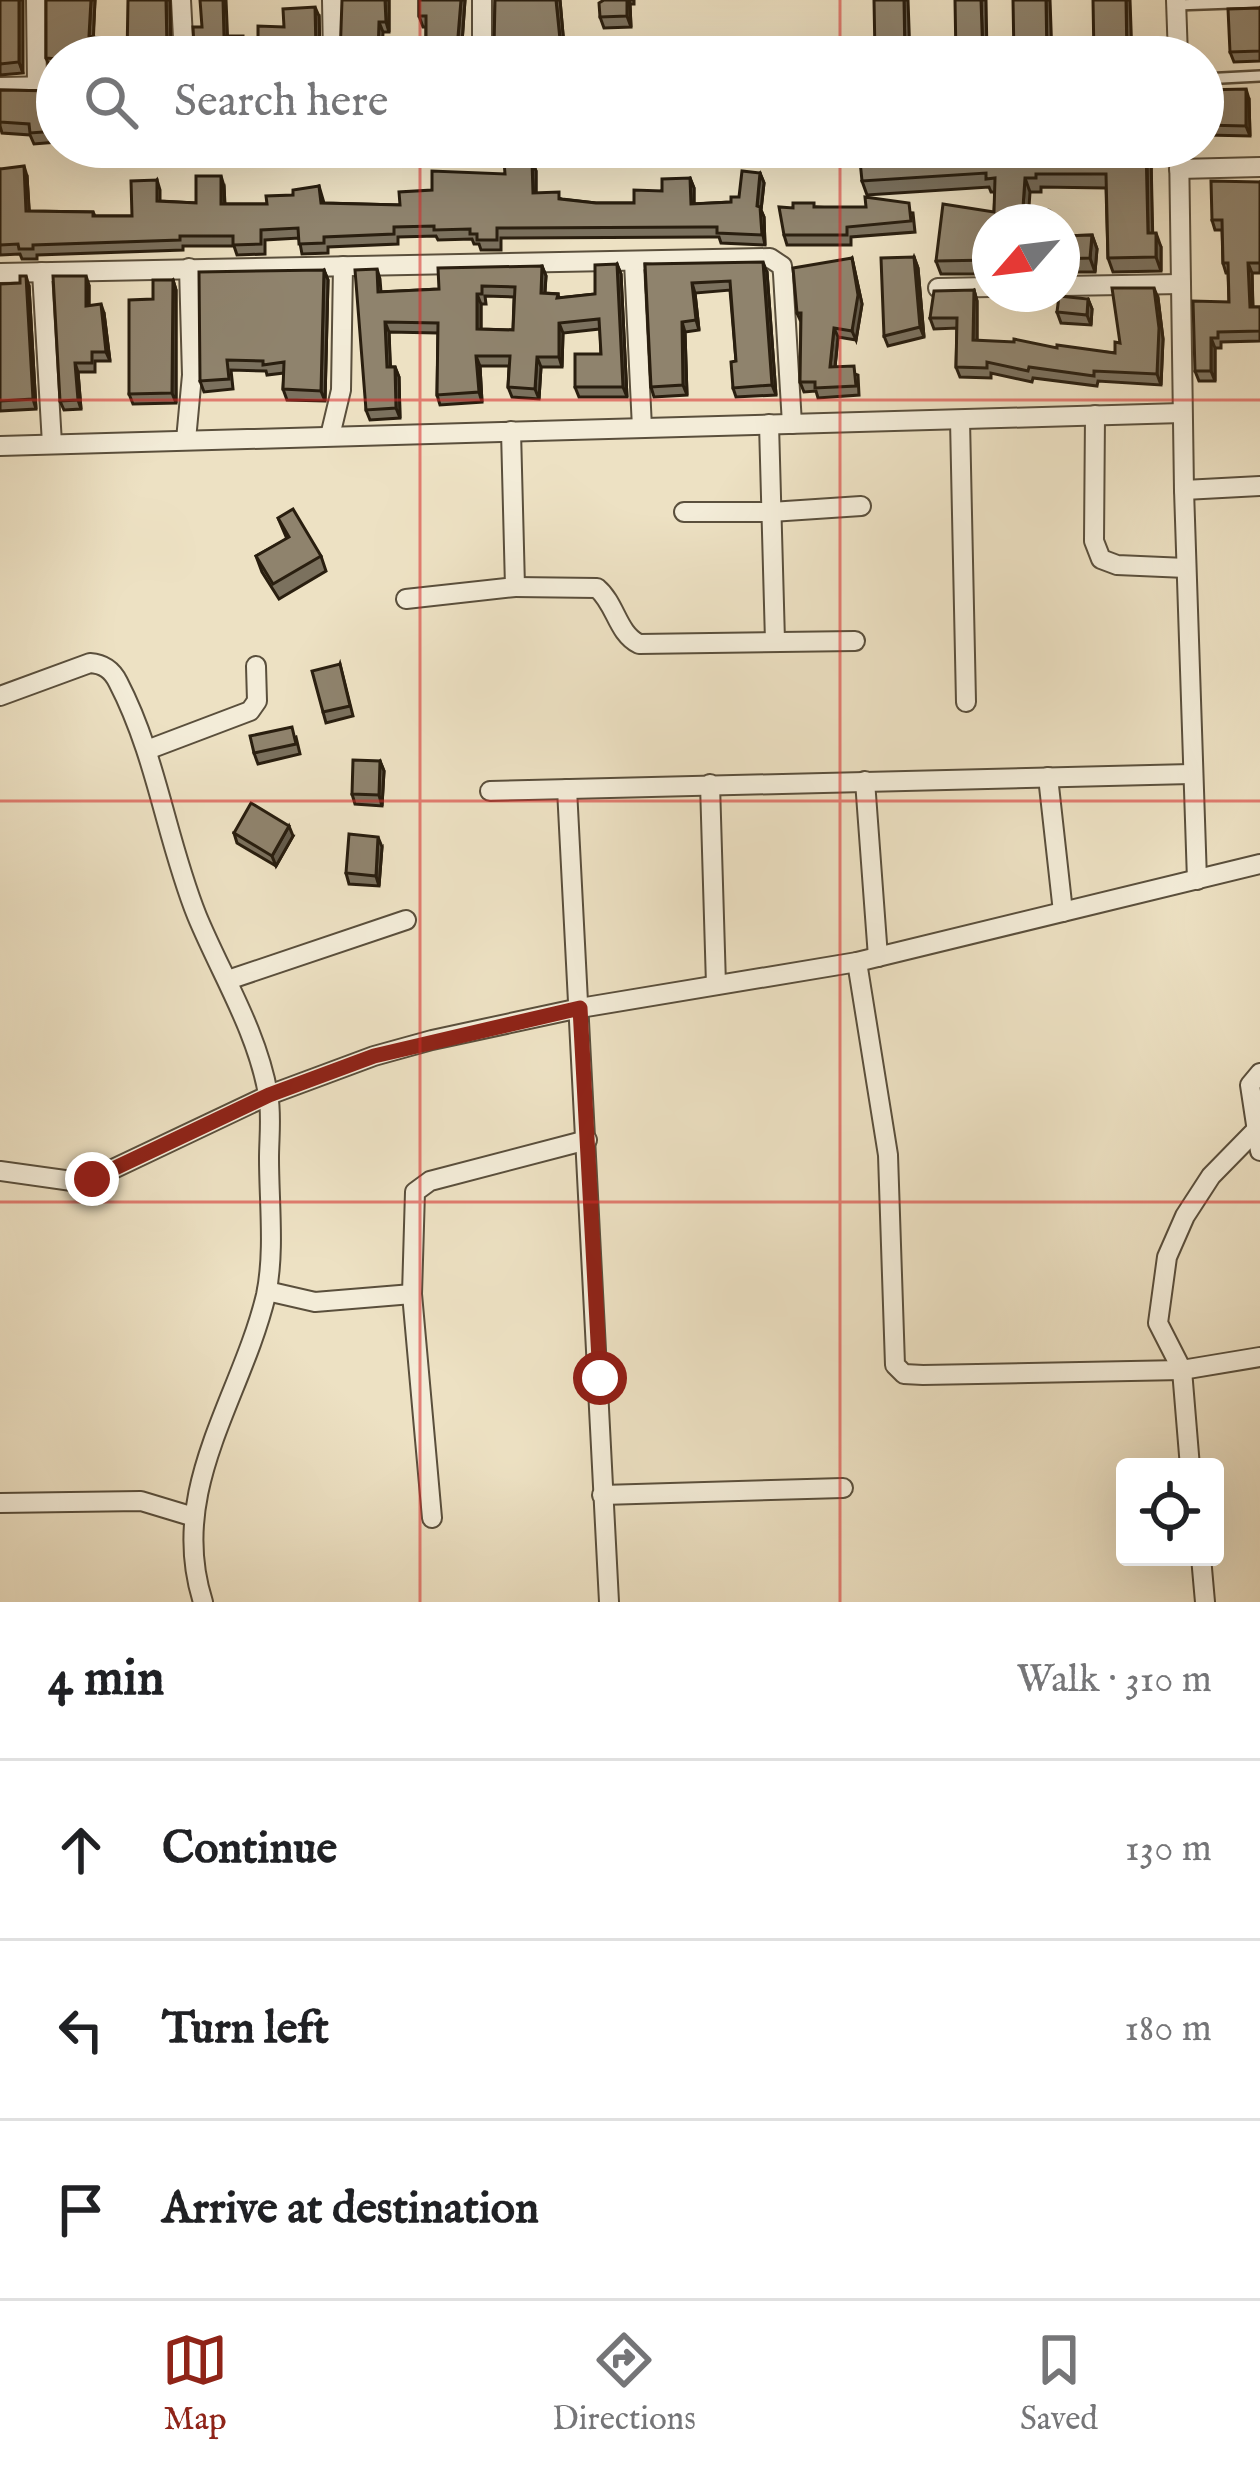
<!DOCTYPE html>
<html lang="en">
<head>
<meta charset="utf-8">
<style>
  body { margin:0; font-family:"IM FELL English",serif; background:#f6f6f6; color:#202124 }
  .controls { position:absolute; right:36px; bottom:36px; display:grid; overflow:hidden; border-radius:12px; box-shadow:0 12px 48px #0002 }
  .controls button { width:108px; height:108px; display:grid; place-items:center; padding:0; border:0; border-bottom:3px solid #e0e0e0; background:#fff; color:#202124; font:60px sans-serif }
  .compass { position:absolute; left:972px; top:204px; width:108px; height:108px; border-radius:50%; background:#fff; box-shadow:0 12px 48px #0002; rotate:242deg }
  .stop { position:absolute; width:36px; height:36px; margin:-27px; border:9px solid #8f2418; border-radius:50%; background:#fff }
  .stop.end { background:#8f2418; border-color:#fff; box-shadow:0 3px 12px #0008 }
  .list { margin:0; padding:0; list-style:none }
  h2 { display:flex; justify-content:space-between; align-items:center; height:156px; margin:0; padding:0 48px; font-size:51px }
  h2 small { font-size:39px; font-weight:400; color:#757577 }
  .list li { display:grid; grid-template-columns:78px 1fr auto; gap:36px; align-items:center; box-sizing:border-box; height:180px; padding:0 48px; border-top:3px solid #e0e0e0 }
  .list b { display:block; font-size:45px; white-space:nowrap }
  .list em { font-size:39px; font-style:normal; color:#757577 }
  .icon { flex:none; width:66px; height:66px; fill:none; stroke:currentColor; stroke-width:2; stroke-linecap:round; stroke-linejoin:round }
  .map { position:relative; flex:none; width:1260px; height:1602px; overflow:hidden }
  .search { position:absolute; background:#fff; box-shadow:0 12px 48px #0002; left:36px; right:36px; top:36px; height:132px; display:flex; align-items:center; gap:30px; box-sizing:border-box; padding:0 42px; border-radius:66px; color:#757577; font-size:45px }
  .sheet { height:696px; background:#fff }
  nav { display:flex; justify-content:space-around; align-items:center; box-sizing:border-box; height:168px; border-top:3px solid #e0e0e0; background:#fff; font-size:33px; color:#757577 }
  nav a { display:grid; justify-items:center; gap:6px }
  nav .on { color:#8f2418 }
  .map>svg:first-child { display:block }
</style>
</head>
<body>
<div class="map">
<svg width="1260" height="1602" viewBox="0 0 1260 1602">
  <rect width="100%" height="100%" fill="#ede1c3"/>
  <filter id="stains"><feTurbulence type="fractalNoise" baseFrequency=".00167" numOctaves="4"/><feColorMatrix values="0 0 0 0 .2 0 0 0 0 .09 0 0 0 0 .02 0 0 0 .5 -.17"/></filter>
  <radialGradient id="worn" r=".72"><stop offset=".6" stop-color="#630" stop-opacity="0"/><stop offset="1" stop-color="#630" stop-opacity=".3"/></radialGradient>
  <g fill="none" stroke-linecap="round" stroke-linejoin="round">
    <!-- service casing -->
    <g stroke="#5a4f3c" stroke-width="14">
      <g id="service">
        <polyline points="1176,5 1260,2"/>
        <polyline points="1203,79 1260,76"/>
      </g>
    </g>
    <!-- minor casing -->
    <g stroke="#5a4f3c" stroke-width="22">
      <g id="minor">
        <polyline points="36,0 37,86"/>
        <polyline points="181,0 184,57"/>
        <polyline points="332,0 333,57"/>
        <polyline points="482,0 482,57"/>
        <polyline points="1176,0 1178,57"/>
        <polyline points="0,87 57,86"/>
        <polyline points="1179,147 1184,490 1197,880"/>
        <polyline points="1179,169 1260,167"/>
        <polyline points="1045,219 1045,222"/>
        <polyline points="634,262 642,428"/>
        <polyline points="42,272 52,444"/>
        <polyline points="0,273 770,258 782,266 783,274 792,424"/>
        <polyline points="1062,286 1181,284"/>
        <polyline points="938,288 990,287"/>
        <polyline points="1095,415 1094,541 1101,559 1117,565 1186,568"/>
        <polyline points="960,420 966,702"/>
        <polyline points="769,424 775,641"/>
        <polyline points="330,436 341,390 343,266"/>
        <polyline points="186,440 192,375 189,268"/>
        <polyline points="0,446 1182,413"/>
        <polyline points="1184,490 1260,486"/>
        <polyline points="684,512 771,512 861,506"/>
        <path d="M 515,587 L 597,588 C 616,604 617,633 639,644 L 855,641"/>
        <polyline points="406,599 515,587 511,431"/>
        <path d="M 0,696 L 90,663 C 104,664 112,670 118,682 C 157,757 166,839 197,916 C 221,974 257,1031 268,1094 C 272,1114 269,1138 269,1158 C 269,1202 275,1252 266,1295 C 241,1399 167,1490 203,1602"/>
        <polyline points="147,750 250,711 257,701 256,666"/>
        <polyline points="1048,777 1063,912"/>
        <polyline points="865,781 878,957"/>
        <polyline points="710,784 716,985"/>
        <polyline points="567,789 609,1602"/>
        <polyline points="490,791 1191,774"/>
        <polyline points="857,962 888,1155 895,1365 904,1374 923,1375 1182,1370 1260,1357"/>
        <polyline points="228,980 406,920"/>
        <polyline points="1260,1073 1250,1085 1260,1151"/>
        <polyline points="0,1171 79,1182 92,1179 269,1095 374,1056 432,1040 580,1008 857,962 1260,864"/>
        <polyline points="267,1291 315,1302 412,1294"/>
        <polyline points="1190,1467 1182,1370 1158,1323 1167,1257 1185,1216 1211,1176 1257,1129"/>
        <polyline points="602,1495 843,1488"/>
        <polyline points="0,1503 141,1501 194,1517"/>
        <polyline points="432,1518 412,1294 415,1192 430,1181 587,1140"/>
        <polyline points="1201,1557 1205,1602"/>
      </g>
    </g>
    <!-- service -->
    <use href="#service" stroke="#f3ecd8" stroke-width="9"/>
    <!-- minor -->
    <use href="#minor" stroke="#f3ecd8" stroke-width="18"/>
  </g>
  <!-- wall -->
  <g fill="#7b715e" stroke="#291e0f" stroke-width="3" fill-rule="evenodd">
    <polygon points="0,0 23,73 0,75"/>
    <polygon points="46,0 95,0 93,37 102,48 57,57 57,69 50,68 46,58"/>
    <polygon points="389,0 389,32 383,32 340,57"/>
    <polygon points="419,0 465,0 461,57 429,57 426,48 426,27 423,27 419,16"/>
    <polygon points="495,0 560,0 565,57 497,57 494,48"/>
    <polygon points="604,0 634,0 634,4 630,4 631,27 604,28 600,17"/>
    <polygon points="1260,8 1260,61 1234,62 1230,52"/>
    <polygon points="319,16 320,57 261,57 258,47 284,27"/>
    <polygon points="0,90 57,91 57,142 34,144 30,135 2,133 0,126"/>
    <polygon points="1203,90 1249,99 1250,136 1206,135 1203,128"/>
    <polygon points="99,147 128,147 128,152 101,152"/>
    <polygon points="380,147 397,147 398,151 382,152"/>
    <polygon points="1147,147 1151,158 1152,233 1161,247 1161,271 1113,272 1108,258 1106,188 1041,187 1041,192 1030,192 990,222 990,274 941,274 936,261 994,212 995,192 991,192 989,187 867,195 862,181 957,154"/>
    <polygon points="532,161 536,171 536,193 562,199 596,203 634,203 690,178 694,188 694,204 731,202 739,197 760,173 764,183 761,210 764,217 765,245 721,243 719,237 709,237 501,238 501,250 481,250 479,244 474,244 472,239 438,240 436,236 398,237 398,244 328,247 328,253 302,254 299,238 265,240 265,254 237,255 234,246 183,246 183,250 37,255 37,259 22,259 20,254 0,255 0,169 27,176 29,211 93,212 95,216 132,216 157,180 160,190 160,201 196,203 224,186 225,204 267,204 319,186 324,203 400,205 432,190 505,174"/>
    <polygon points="1260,182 1260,273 1252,273 1253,307 1260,307 1260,341 1221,342 1221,348 1215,348 1215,381 1199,381 1195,371 1229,302 1228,273 1226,273 1223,263 1222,230 1215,230 1212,220"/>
    <polygon points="816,207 913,213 915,232 851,237 851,245 787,245 784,235"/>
    <polygon points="1092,235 1097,249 1095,272 1062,272 1062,236"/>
    <polygon points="914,257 918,268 924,337 888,346 884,336"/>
    <polygon points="852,258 862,304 856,340 838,337 835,367 858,375 859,395 818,398 816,391 804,392 800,382 801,322 797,313"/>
    <path d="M 617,264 L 621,274 L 627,397 L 579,397 L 575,387 L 601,354 L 600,329 L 563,333 L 562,367 L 541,367 L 539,399 L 512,397 L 508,387 L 509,366 L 480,366 L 482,402 L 440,405 L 437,395 L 438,333 L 389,332 L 390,367 L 395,367 L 399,377 L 400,418 L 370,420 L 366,410 L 377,269 L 380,279 L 381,292 L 439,289 L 542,266 L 546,276 L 545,293 L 558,294 L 559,298 L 595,294 ZM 485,296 L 514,297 L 513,330 L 481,329 L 481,304 L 486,304 Z"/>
    <polygon points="645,264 767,272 776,395 736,397 733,388 736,361 730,290 695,293 699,330 685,332 687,395 654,397 651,387"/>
    <polygon points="324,270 328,280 325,401 287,400 283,389 284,373 267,375 266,371 231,370 233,389 204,392 200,381"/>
    <polygon points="173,280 176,290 176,403 133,404 129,394 153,299"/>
    <polygon points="0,284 29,286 36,409 0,411"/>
    <polygon points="89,285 89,305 104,313 110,361 95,361 95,372 78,372 81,409 64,410 60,401"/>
    <polygon points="974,290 977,301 977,341 1115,353 1120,343 1158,298 1163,339 1161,385 1098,381 1097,386 1033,378 1032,382 991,373 991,378 960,377 956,367 957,328 934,329 930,318"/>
    <polygon points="1088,299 1092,309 1091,325 1061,323 1057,312"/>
    <polygon points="278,518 321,556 326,571 279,599 262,572 256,556 287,539"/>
    <polygon points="340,664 353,716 326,723 323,712"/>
    <polygon points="296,737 300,754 258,764 254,753"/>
    <polygon points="380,761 384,771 382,806 355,804 352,794"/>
    <polygon points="234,833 293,836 276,866 237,843"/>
    <polygon points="382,847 379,886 349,884 346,873"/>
  </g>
  <!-- shaded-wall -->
  <g fill="#645c4c" stroke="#291e0f" stroke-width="3">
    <polygon points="19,0 23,0 23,73 19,62"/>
    <polygon points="91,0 95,0 93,47 89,36"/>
    <polygon points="166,0 170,0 171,57 167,48"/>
    <polygon points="223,0 226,0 228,47 224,36"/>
    <polygon points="385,0 389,0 389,32 386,22"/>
    <polygon points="461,0 465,0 461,57 457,49"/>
    <polygon points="556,0 560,0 565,57 561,49"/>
    <polygon points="627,0 629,0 630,4 631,27 627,16"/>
    <polygon points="904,0 908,0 910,57 905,57"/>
    <polygon points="981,0 986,0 987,57 983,57"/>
    <polygon points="1046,0 1050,0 1052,57 1047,57"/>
    <polygon points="1126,0 1130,0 1132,57 1127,57"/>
    <polygon points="315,7 319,16 320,57 316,50"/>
    <polygon points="379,22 383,32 382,57 378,57"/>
    <polygon points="98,38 102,48 101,57 96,57"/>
    <polygon points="1246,89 1249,99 1250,136 1246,126"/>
    <polygon points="1147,147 1151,158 1153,247 1148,233"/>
    <polygon points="532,161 536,171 536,202 533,193"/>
    <polygon points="24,166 27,176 30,221 26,211"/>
    <polygon points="760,173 764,183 761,210 764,217 765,245 757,206"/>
    <polygon points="221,176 224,186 225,214 221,204"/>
    <polygon points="690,178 694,188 694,214 691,204"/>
    <polygon points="1025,178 1030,192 1028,222 1022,222"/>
    <polygon points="1156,233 1161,247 1161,271 1156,257"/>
    <polygon points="1092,235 1097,249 1095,272 1090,258"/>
    <polygon points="914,257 918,268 924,337 920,327"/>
    <polygon points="852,258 862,304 856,340 852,331"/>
    <polygon points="763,262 767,272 776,395 772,385"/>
    <polygon points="1248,263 1252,273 1253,317 1250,307"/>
    <polygon points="617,264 621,274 627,397 623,387"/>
    <polygon points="542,266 546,276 544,303 541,293"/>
    <polygon points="324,270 328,280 325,401 321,391"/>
    <polygon points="26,276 29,286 36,409 33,399"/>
    <polygon points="86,276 89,285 89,315 86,306"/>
    <polygon points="173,280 176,290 176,403 172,393"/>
    <polygon points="692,283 695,293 699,330 696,320"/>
    <polygon points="1154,288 1158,298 1163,339 1161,385 1157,374"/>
    <polygon points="974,290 977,301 977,351 973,340"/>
    <polygon points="477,294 481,304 481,339 477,329"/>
    <polygon points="1088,299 1092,309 1091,325 1087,315"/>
    <polygon points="101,304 104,313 110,361 106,352"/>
    <polygon points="385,322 389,332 391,377 387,367"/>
    <polygon points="682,322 685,332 687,395 683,385"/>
    <polygon points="559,323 563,333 562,367 559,357"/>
    <polygon points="834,328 838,337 834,377 830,367"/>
    <polygon points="1211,338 1215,348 1215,381 1211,371"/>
    <polygon points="476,356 480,366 482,402 479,392"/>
    <polygon points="537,357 541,367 539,399 535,389"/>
    <polygon points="75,363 78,372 81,409 78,400"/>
    <polygon points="395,367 399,377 400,418 396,408"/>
    <polygon points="380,761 384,771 382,806 379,795"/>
    <polygon points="289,826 293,836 276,866 272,856"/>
    <polygon points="378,837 382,847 379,886 376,876"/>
  </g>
  <!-- building -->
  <g fill="#8f836d" stroke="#291e0f" stroke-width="3" fill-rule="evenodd">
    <polygon points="0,0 19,0 19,62 0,64"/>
    <polygon points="46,0 91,0 89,36 98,38 96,57 57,57 57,59 46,58"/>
    <polygon points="128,0 166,0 167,48 173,57 127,57"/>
    <polygon points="200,0 223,0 224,36 243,36 243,57 187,57 194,47 193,27 202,27"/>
    <polygon points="342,0 385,0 386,22 379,22 378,57 340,57"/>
    <polygon points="419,0 461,0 457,49 426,48 426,16 419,16"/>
    <polygon points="495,0 556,0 561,49 494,48"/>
    <polygon points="604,0 627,0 627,16 600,17 599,3"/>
    <polygon points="874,0 904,0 905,57 826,57 826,55 875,54"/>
    <polygon points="955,0 981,0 983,57 956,57"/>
    <polygon points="1013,0 1046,0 1047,57 1014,57"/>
    <polygon points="1093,0 1126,0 1127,57 1094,57"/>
    <polygon points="315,7 316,50 258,47 258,26 284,27 283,9"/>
    <polygon points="1260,8 1260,51 1230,52 1228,9"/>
    <polygon points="1246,89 1246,126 1203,125 1203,90"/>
    <polygon points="0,90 57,91 57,131 30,133 29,124 0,122"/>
    <polygon points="956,147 985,147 985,152 1021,152 1021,147 1058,147 1058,149 1146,147 1148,233 1156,233 1156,257 1108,258 1106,174 1036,174 1036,178 1025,178 1022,222 990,222 990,260 936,261 943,204 994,212 995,178 986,179 986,173 862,181 860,161 957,154"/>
    <polygon points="504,161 532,161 533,193 559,192 559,199 596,203 634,203 634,190 662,191 662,179 690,178 691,204 731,202 731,197 739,197 742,171 760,173 757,206 760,207 762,235 717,233 717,227 705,227 497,228 497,240 477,240 477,234 470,234 470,229 434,230 434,226 394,227 394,234 324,237 324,243 299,244 298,228 261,230 261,244 233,245 233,236 180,236 180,240 33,245 33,249 19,249 18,244 0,245 0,169 24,166 26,211 93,212 93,216 132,216 131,181 157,180 157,201 196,203 196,176 221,176 221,204 267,204 266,196 293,195 293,190 319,186 321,203 400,205 399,192 432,190 432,171 505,174"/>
    <polygon points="1211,181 1260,182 1260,263 1248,263 1250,307 1260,307 1260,331 1218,332 1218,338 1211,338 1211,371 1195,371 1193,301 1229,302 1228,263 1223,263 1222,220 1212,220"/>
    <polygon points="865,197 909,203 911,221 847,227 847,235 784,235 779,207 793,208 793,203 814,203 814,207 866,207"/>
    <polygon points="1092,235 1090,258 1062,259 1062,236"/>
    <polygon points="914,257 920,327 884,336 881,258"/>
    <polygon points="852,258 858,295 852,331 834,328 830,367 854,366 856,386 815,388 815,382 800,382 801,313 797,313 793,268"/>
    <polygon points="763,262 772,385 733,388 731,362 736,361 730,281 692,283 696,320 682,322 683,385 651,387 645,264"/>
    <path d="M 617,264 L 623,387 L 575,387 L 575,354 L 601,354 L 599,319 L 559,323 L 559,357 L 537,357 L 535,389 L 508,387 L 510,356 L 476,356 L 479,392 L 437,395 L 438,323 L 385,322 L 387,367 L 395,367 L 396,408 L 366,410 L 355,270 L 377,269 L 378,292 L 439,289 L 438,268 L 542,266 L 541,293 L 558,294 L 557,298 L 595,294 L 595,265 ZM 482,286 L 515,287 L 513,330 L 477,329 L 477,294 L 482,294 Z"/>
    <polygon points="324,270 321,391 283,389 284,362 263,365 263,361 227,360 229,379 200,381 199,272"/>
    <polygon points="20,276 26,276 33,399 0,401 0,284 20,283"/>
    <polygon points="53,276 86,276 86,306 101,304 106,352 92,352 92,363 75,363 78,400 60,401"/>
    <polygon points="153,280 173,280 172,393 129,394 129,300 153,299"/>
    <polygon points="1112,288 1154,288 1159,328 1157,374 1094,371 1094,376 1029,367 1028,371 987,362 987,368 956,367 957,318 930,318 934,291 974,290 973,340 1014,342 1014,339 1057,348 1057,345 1115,353 1115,342 1120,343"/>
    <polygon points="1059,296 1088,299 1087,315 1057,312"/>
    <polygon points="293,509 321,556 273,584 256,556 289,537 278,518"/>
    <polygon points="340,664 350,706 323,712 312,671"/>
    <polygon points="292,727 296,744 254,753 250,736"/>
    <polygon points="353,760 380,761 379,795 352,794"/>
    <polygon points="251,803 289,826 272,856 234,833"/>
    <polygon points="349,834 378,837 376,876 346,873"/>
  </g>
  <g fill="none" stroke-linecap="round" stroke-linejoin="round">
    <!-- route -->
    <polyline stroke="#8f2418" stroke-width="15" points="92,1179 269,1095 374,1056 580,1008 600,1378"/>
  </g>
  <!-- grid -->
  <path fill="none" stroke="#d62828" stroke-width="3" stroke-opacity="0.55" d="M 420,0 L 420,57M 840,0 L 840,57M 420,147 L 420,1602M 840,147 L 840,1602M 0,400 L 1260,400M 0,801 L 1260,801M 0,1202 L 1260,1202"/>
  <rect width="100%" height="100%" filter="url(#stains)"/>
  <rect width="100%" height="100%" fill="url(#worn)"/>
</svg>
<div class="controls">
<button><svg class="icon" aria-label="locate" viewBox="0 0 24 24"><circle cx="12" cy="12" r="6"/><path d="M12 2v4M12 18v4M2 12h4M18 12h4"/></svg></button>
</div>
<svg class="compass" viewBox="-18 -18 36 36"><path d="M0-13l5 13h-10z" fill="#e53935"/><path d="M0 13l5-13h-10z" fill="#757577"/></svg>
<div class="stop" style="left:600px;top:1378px"></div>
<div class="stop end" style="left:92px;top:1179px"></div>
<div class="search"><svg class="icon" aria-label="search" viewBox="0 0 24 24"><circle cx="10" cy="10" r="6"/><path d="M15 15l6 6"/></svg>Search here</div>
</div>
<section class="sheet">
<h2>4 min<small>Walk · 310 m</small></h2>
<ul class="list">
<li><svg class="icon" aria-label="ahead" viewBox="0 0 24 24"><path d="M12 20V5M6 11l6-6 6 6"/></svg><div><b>Continue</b></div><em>130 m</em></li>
<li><svg class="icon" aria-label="left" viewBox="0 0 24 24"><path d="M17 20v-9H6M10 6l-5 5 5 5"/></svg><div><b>Turn left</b></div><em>180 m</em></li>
<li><svg class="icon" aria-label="arrive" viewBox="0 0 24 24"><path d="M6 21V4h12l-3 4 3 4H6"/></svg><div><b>Arrive at destination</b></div></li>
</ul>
</section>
<nav>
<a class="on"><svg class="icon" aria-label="map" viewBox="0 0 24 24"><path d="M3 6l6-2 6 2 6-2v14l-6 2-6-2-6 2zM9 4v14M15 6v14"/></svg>Map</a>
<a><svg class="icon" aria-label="directions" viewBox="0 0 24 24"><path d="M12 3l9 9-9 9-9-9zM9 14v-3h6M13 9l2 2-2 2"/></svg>Directions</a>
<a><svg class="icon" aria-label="saved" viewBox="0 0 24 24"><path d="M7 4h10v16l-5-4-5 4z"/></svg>Saved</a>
</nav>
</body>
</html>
